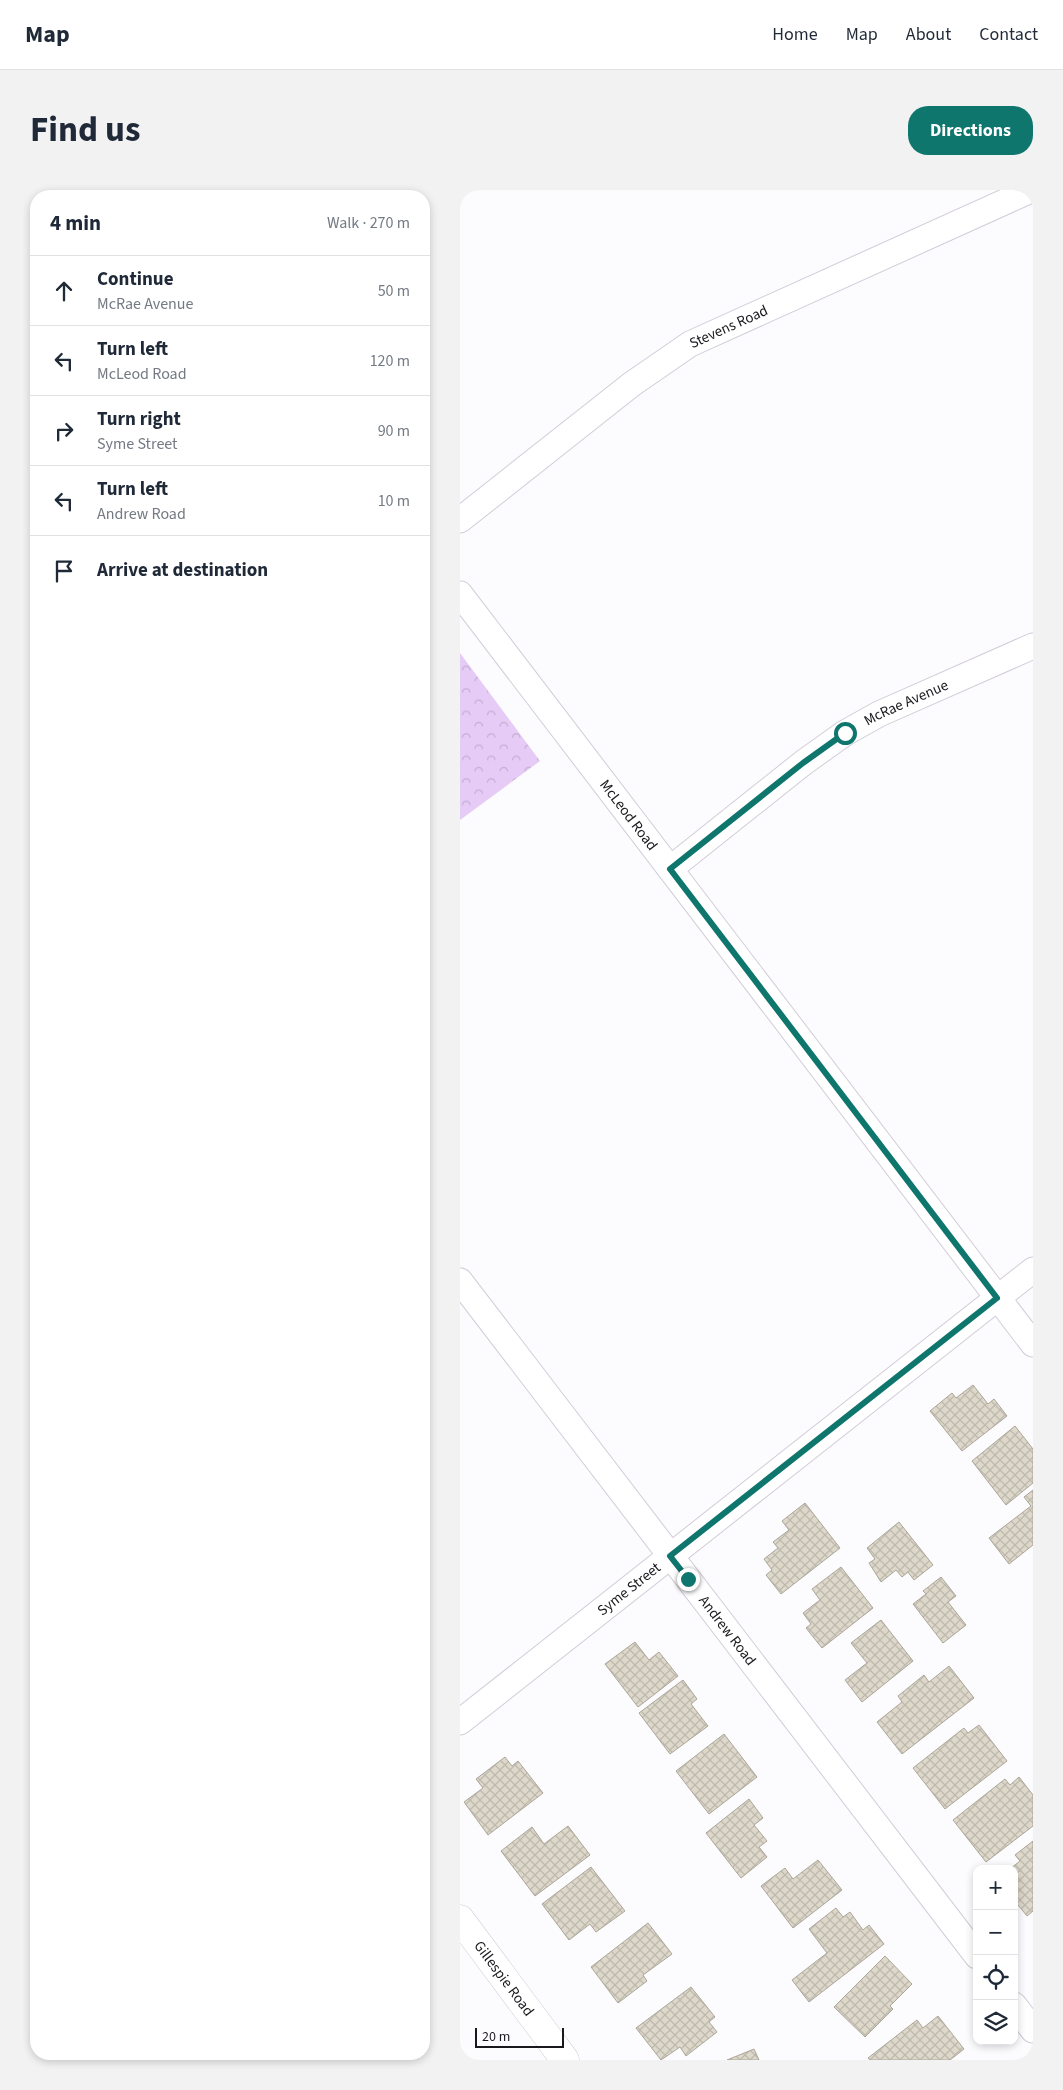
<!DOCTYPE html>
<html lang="en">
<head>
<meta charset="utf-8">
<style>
  body { margin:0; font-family:"Source Sans 3",sans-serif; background:#f2f2f3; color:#1f2937 }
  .controls { position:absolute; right:15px; bottom:15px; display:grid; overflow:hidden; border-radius:10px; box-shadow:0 2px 8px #0003 }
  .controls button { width:45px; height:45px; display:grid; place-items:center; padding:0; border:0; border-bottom:1px solid #e0e1e3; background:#fff; color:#1f2937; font:25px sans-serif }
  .scale { position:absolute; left:15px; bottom:12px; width:89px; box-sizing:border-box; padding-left:5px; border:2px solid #1b181d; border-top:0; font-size:14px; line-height:18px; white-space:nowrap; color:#1b181d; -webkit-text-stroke:4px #fcfbfd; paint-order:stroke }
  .stop { position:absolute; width:15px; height:15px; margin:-11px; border:4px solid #0f766e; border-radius:50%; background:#fff }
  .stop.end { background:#0f766e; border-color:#fff; box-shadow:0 1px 5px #0008 }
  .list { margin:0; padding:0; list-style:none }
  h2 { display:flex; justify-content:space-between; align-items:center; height:65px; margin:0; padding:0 20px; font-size:21px }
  h2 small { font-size:16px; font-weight:400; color:#747a83 }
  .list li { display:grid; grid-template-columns:32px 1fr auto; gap:15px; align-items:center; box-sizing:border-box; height:70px; padding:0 20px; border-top:1px solid #e0e1e3 }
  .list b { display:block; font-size:19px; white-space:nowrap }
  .list p { margin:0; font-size:16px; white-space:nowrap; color:#747a83 }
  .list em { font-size:16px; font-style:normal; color:#747a83 }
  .icon { flex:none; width:28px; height:28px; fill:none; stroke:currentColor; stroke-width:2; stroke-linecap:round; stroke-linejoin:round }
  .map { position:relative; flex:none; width:573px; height:1870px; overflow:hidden; border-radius:20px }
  header { display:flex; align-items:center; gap:30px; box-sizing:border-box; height:70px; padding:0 25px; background:#fff; border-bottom:1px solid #e0e1e3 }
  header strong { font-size:24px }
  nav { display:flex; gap:28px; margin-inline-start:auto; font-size:18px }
  .intro { display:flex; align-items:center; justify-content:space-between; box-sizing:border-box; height:120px; padding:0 30px }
  h1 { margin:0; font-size:35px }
  .button { padding:12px 22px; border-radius:20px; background:#0f766e; color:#fff; font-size:18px; font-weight:700 }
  main { display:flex; gap:30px; padding:0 30px }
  aside { flex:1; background:#fff; border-radius:20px; box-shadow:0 2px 8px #0003 }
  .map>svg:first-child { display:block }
</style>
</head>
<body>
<header>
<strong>Map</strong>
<nav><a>Home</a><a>Map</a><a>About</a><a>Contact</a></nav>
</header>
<div class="intro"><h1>Find us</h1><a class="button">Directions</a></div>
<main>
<aside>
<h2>4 min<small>Walk · 270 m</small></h2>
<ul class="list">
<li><svg class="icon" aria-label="ahead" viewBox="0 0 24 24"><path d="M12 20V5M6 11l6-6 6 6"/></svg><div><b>Continue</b><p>McRae Avenue</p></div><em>50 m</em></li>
<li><svg class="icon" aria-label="left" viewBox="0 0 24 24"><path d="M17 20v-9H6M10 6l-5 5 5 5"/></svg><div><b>Turn left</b><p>McLeod Road</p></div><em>120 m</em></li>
<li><svg class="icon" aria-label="right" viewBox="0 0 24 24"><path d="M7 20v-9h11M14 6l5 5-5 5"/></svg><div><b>Turn right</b><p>Syme Street</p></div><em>90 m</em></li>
<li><svg class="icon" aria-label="left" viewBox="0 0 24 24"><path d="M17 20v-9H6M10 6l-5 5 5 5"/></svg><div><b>Turn left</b><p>Andrew Road</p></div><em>10 m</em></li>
<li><svg class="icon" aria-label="arrive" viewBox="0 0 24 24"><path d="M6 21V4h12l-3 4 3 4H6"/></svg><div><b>Arrive at destination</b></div></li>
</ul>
</aside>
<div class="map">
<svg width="573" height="1870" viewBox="0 0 573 1870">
  <defs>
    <pattern id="park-crowns" width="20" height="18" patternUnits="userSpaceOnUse" patternTransform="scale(1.25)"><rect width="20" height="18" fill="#e5cbf6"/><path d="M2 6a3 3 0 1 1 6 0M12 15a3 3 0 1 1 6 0" fill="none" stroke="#c4aed2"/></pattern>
    <pattern id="building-cross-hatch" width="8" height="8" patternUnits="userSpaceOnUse" patternTransform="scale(1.25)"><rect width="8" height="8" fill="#ddd8ca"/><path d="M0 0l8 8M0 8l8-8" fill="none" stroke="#bdb9ad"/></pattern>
  </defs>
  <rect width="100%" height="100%" fill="#fcfbfd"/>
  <!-- park -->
  <polygon fill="url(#park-crowns)" points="0,463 80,571 0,630"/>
  <!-- building -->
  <g fill="url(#building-cross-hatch)" stroke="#aca699">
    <polygon points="513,1195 528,1214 534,1209 547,1226 502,1261 470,1221 492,1203 496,1208"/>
    <polygon points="555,1236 573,1259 573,1293 546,1315 512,1271"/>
    <polygon points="573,1300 573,1355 549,1374 529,1348 571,1316 564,1307"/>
    <polygon points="345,1313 380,1358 321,1404 306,1385 312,1380 304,1369 318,1358 313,1352 329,1340 322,1331"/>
    <polygon points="439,1332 473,1375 454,1390 448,1382 442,1387 436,1380 421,1392 409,1373 415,1369 407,1358"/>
    <polygon points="381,1377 413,1418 362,1458 346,1438 351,1434 343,1423 360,1410 352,1399"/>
    <polygon points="481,1387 496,1406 488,1412 506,1435 483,1453 453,1414 466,1404 463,1401"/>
    <polygon points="421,1430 453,1471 402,1512 385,1490 407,1473 391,1453"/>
    <polygon points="175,1452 189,1470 199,1462 218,1486 178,1517 145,1474"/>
    <polygon points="489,1476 514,1508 442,1564 417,1532 442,1512 438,1506 464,1485 469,1492"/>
    <polygon points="223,1490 237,1509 231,1514 248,1536 210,1564 179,1523"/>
    <polygon points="519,1535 547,1571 485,1619 453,1578 504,1538 508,1543"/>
    <polygon points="264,1544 297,1587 249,1624 216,1581"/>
    <polygon points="45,1567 52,1576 58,1571 83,1603 28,1645 4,1612 23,1598 16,1589"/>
    <polygon points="559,1587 573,1605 573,1636 526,1672 493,1630 545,1589 550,1595"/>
    <polygon points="289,1609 303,1628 294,1635 307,1651 299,1657 307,1667 281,1688 246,1643"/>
    <polygon points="108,1636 130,1665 75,1706 41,1661 72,1637 84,1654"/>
    <polygon points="573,1651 573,1721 567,1726 554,1710 554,1699 557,1697 554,1694 554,1679 550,1679 560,1671 555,1665"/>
    <polygon points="358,1670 382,1700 333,1738 301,1696 325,1678 333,1689"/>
    <polygon points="131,1677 165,1721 136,1742 130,1734 109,1750 82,1714"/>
    <polygon points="376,1718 383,1727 390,1722 403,1740 409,1735 424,1754 349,1812 332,1790 367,1763 349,1739"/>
    <polygon points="188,1733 212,1764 183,1785 187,1791 158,1813 131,1777"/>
    <polygon points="425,1766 452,1794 430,1816 433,1819 405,1847 374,1817"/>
    <polygon points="231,1797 255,1827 249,1832 257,1842 226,1866 220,1857 201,1870 176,1838"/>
    <polygon points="478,1826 504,1859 490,1870 410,1870 408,1868 457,1830 463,1838"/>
    <polygon points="294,1859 299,1870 267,1870"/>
  </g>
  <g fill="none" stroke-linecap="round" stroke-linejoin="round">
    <!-- minor casing -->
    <g stroke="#d3ccd9" stroke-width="27">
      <g id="minor">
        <path id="s1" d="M 0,330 L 172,194 L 230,154 L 571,0"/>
        <path id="s2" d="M 0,404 L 573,1154"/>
        <path id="s3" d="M 210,679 L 343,573 L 385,543 L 419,524 L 573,456"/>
        <path id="s4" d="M 0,1091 L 517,1766"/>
        <path id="s5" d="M 0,1532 L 573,1080"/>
        <polyline points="554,1815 573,1840"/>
      </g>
    </g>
    <!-- tertiary casing -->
    <g stroke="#d3ccd9" stroke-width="29">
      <g id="tertiary">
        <path id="s6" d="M 0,1729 L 105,1870"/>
      </g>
    </g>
    <!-- minor -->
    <use href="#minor" stroke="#fff" stroke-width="25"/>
    <!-- tertiary -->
    <use href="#tertiary" stroke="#fff" stroke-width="28"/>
  </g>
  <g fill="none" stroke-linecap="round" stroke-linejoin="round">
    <!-- route -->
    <polyline stroke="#0f766e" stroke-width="6" points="228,1389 210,1366 537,1108 210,679 343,573 385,543"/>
  </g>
  <g text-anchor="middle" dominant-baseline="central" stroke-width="4" stroke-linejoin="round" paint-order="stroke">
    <!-- street labels -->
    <g font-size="15" fill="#1b181d" stroke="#fcfbfd">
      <text stroke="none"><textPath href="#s1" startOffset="332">Stevens Road</textPath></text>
      <text stroke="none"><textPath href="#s3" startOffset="290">McRae Avenue</textPath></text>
      <text stroke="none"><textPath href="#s2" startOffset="278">McLeod Road</textPath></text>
      <text stroke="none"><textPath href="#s5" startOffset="215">Syme Street</textPath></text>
      <text stroke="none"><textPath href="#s4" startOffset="440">Andrew Road</textPath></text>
      <text stroke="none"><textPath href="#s6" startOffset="74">Gillespie Road</textPath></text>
    </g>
  </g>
</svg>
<div class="controls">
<button>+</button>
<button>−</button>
<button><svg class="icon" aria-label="locate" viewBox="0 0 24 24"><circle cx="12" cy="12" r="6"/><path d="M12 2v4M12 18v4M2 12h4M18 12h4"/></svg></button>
<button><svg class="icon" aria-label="layers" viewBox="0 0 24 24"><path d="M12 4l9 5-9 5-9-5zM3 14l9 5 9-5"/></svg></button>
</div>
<div class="scale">20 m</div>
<div class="stop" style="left:385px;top:543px"></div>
<div class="stop end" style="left:228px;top:1389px"></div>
</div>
</main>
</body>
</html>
